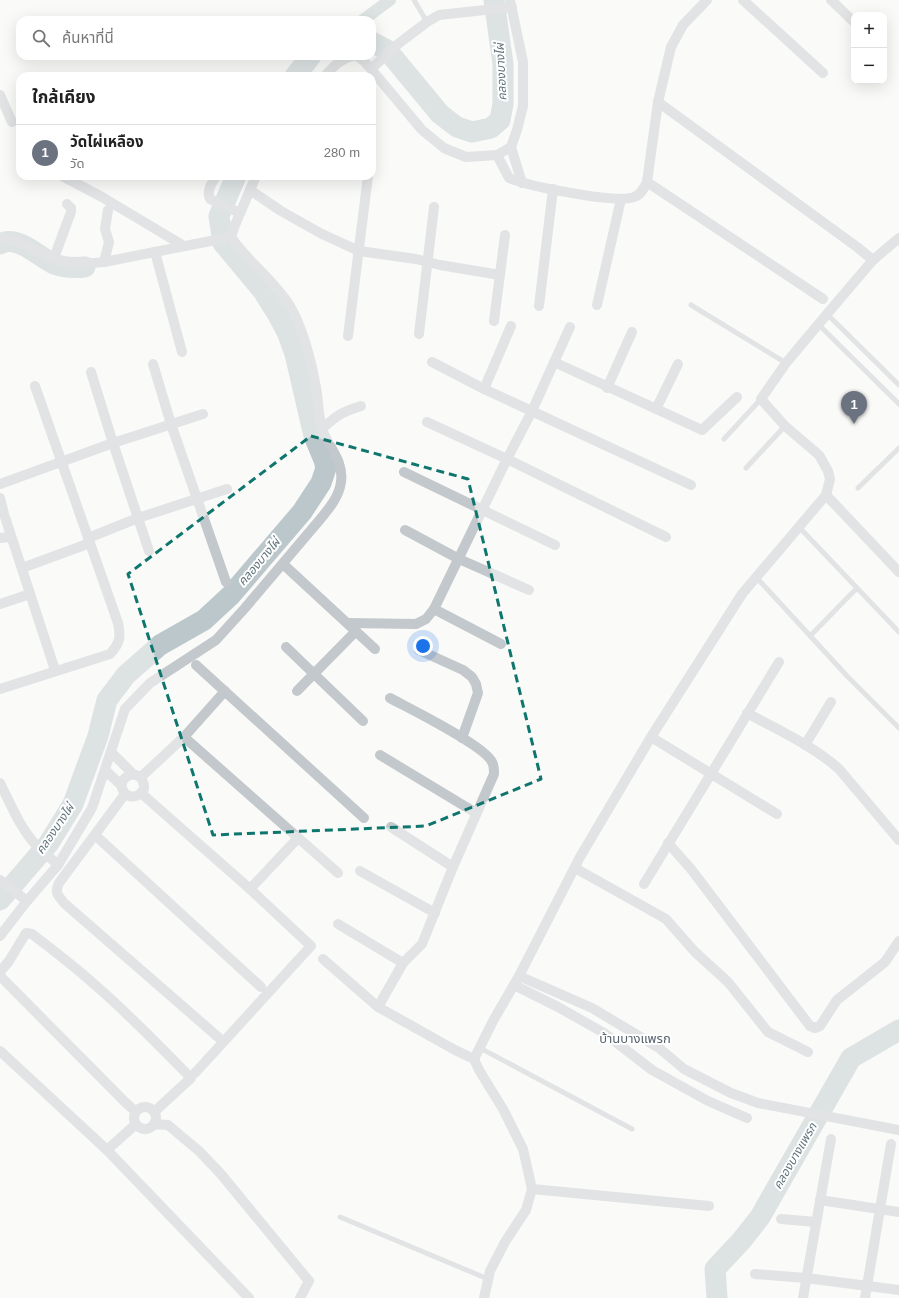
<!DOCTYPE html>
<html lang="th">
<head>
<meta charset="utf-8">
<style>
  body { margin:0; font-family:Helvetica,"Noto Sans Thai",sans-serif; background:#f2f2f2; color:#222 }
  .controls { position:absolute; right:12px; top:12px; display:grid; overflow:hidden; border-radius:8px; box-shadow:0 4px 16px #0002 }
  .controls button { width:36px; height:36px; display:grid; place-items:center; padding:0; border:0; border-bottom:1px solid #e0e0e0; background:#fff; color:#222; font:20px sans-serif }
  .you { position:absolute; left:423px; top:646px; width:14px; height:14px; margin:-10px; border:3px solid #fff; border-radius:50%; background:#1a73e8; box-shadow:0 0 0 6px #1a73e833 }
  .badge { display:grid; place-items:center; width:26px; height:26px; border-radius:50%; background:#111827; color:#fff; font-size:13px; font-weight:700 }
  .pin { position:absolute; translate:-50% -33px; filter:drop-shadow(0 1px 2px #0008) }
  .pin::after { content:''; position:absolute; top:21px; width:14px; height:12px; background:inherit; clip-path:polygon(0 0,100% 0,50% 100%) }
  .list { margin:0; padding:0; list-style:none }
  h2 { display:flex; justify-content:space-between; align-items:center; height:52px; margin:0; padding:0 16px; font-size:17px }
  h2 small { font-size:13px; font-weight:400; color:#767676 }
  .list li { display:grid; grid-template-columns:26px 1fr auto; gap:12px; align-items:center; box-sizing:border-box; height:56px; padding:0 16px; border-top:1px solid #e0e0e0 }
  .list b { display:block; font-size:15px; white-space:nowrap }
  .list p { margin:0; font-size:13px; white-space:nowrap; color:#767676 }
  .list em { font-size:13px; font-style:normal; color:#767676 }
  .icon { flex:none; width:22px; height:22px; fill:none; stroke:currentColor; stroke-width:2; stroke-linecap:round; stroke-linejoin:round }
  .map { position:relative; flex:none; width:899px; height:1298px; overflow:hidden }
  .search { position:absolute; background:#fff; box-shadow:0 4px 16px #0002; left:16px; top:16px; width:360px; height:44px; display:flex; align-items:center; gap:10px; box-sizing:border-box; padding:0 14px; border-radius:12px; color:#767676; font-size:15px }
  .panel { position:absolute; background:#fff; box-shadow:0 4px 16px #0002; left:16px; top:72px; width:360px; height:108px; border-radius:12px }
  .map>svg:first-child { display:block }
</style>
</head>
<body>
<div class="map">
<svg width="899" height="1298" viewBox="0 0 899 1298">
  <rect width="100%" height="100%" fill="#fafaf8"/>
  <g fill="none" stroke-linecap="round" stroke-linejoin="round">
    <!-- canal -->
    <polyline stroke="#bbc7cb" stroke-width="12" points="363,20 390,0"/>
    <!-- river -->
    <g stroke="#bbc7cb" stroke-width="21">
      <polyline points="372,42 387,50 440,114 457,127 472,132 491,128 500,120 503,104 503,64 494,0"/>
      <polyline points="295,76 311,56"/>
      <path d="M 0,244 C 17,234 39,257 54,264 C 64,268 74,268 85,267"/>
      <polyline points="0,900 49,843 73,804 98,736 107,700 126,675 160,645 204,620 231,595 302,512 321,483 326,468 324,460 314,436 295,354 287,332 278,315 263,291 223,243 219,216 236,176"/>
      <polyline points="717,1298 715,1269 742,1240 760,1217 851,1058 899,1030"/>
    </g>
    <!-- service -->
    <g stroke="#c3c8cc" stroke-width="5">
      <polyline points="414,0 427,22"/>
      <polyline points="691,305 786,363"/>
      <polyline points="827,314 899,385"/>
      <polyline points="819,325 899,404"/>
      <polyline points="724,439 761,399"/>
      <polyline points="746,468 785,426"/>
      <polyline points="858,488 899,448"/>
      <polyline points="799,527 899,632"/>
      <polyline points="756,577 848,677 899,728"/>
      <polyline points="810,636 857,588"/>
      <polyline points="480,1048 632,1129"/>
      <polyline points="340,1217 488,1279"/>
    </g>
    <!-- minor -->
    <g stroke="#c3c8cc" stroke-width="10">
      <polyline points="510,0 523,62 523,106 517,130 511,147 522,183"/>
      <polyline points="743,0 823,73"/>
      <polyline points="831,0 854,22"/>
      <polyline points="357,56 363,60 371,69 422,130 444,148 466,157 497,155 511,147"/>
      <polyline points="371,69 398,44 427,22 439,15 512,7"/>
      <path d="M 325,76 C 333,67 341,58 353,56"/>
      <polyline points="0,95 12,122"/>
      <polyline points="658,102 857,247 873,260"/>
      <path d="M 497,155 L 509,178 C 528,186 617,204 634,197 C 641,195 644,188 647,182 L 658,102 L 671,47 L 683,25 L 707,0"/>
      <polyline points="62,176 102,197 184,246"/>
      <path d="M 216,176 C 212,183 206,191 210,199 L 240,213"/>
      <polyline points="647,182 823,299"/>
      <polyline points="250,190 281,211 322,234 359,251 416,259 440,265 500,275"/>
      <path d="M 0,238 C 25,240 45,259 70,263 C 81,265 93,263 104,262 L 231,237"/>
      <polyline points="155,252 182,352"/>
      <polyline points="54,258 71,212 71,208 67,204"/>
      <polyline points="104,262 109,242 105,229 108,210"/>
      <polyline points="597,305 621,199"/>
      <polyline points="539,306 553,189"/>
      <polyline points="494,321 505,235"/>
      <polyline points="419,334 434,207"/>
      <polyline points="348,336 368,176"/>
      <polyline points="432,362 484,389 691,485"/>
      <polyline points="554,362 702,430 737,397"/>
      <polyline points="153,364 171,424 226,582"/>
      <polyline points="91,372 113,443 149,551"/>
      <polyline points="607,388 632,332"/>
      <polyline points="484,389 511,326"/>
      <polyline points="656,409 678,364"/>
      <polyline points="427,422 507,459 666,537"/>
      <path d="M 322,429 C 337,415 342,412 361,406"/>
      <polyline points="404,472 555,545"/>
      <polyline points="0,484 113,443 203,414"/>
      <polyline points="826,495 899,572"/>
      <polyline points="0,498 4,514 55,670"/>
      <polyline points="405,530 459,559 529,590"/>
      <polyline points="0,538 11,537"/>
      <polyline points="88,538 138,518 227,489"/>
      <polyline points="283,564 375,649"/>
      <polyline points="22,568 90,543"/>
      <polyline points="0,604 30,594"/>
      <polyline points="434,609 501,644"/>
      <polyline points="348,623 416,624 426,619 434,609 507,459 532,411 570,327"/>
      <polyline points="286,647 363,721"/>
      <polyline points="419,650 463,670 472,677 476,684 478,693 462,738"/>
      <polyline points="196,665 364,818"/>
      <path d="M 0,689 L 110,654 C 120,643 121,638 118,623 L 35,386"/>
      <polyline points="297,691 356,631"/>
      <path d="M 747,713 C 778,730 812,745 839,769 L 899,840"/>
      <polyline points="184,737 338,873"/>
      <polyline points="651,737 777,814"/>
      <polyline points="805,745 831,702"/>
      <path d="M 111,752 L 133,774 L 141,777 L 144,785 L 144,789 C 130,810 108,781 133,774"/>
      <polyline points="380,755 476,813"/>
      <polyline points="105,770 121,785"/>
      <polyline points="141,777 184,737 225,691"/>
      <path d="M 0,783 C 11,805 20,828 37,846 C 43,853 51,858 58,865"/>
      <polyline points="141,793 250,889 311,946 195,1073"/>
      <path d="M 125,794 L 59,883 C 54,893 58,895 64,903 L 218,1037"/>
      <polyline points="391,827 453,867"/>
      <polyline points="95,835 261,987"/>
      <polyline points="668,843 691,869 810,1026 815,1028 820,1026 837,1000 885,962 899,941"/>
      <polyline points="575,868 666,919 695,952 728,982 768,1032 808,1052"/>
      <polyline points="360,871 435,913"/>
      <polyline points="0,880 27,901"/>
      <polyline points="644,884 779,662"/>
      <polyline points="250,889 298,838"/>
      <polyline points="338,924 403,963"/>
      <path d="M 0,936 L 27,901 L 58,865 L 92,808 L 125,709 L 150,683 L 216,640 L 245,608 L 317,523 C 327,511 339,498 341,482 C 344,460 328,447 322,429 C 319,418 318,404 317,393 C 312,364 305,332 290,306 C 274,280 248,262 231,237 L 235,225 L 256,176"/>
      <polyline points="323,959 378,1007 455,1050 474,1059 479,1070 503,1109 523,1149 532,1189 526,1210 505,1242 490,1271 484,1298"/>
      <path d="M 0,972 L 9,961 L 26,933 L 32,934 C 53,950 74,966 94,984 C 128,1013 159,1046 191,1078 L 154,1112"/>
      <polyline points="0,976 126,1103 136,1112"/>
      <polyline points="519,976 592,1008 659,1048 684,1069 731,1093 758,1103 899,1130"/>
      <polyline points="514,985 558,1007 604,1033 652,1070 708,1101 747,1118"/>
      <path d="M 378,1007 L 403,963 L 422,944 L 453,867 L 494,774 C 494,770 494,765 492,762 C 484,745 410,709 390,698"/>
      <polyline points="0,1051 107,1150 249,1298"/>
      <polyline points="474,1059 493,1021 519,976 580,857 651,737 742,594 826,495 830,479 828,471 819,455 785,426 761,399 786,363 827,314 873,260 899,238"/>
      <circle cx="145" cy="1118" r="11"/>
      <polyline points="154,1124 168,1125 199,1151 220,1173 309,1281 300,1298"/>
      <polyline points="107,1150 136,1124"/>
      <polyline points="532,1189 709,1206"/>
      <polyline points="820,1200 899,1212"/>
      <polyline points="781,1219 816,1222"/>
      <polyline points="755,1274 806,1278 899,1290"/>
      <polyline points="803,1298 831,1139"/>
      <polyline points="865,1298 891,1144"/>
    </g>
  </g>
  <!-- marked area -->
  <path d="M0 0H899V1298H0ZM 311,436 L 468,479 L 541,779 L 426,826 L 213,835 L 128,574 Z" fill="#fafaf8" fill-opacity=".55" fill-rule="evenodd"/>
  <path fill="none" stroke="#0f766e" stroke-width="3" stroke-dasharray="8 5" stroke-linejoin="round" d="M 311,436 L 468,479 L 541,779 L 426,826 L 213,835 L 128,574 Z"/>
  <g text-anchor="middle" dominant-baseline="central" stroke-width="4" stroke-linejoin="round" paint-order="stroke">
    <!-- water labels -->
    <g font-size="12" font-style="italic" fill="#60757c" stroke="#fff">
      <text transform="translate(501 72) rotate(-93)">คลองบางไผ่</text>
      <text transform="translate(259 562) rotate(-50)">คลองบางไผ่</text>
      <text transform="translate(55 829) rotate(-56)">คลองบางไผ่</text>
      <text transform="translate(795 1156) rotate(-60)">คลองบางแพรก</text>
    </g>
    <!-- quarter labels -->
    <g font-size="13" fill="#57646e" stroke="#fff">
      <text x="635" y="1038">บ้านบางแพรก</text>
    </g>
  </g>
</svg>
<div class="controls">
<button>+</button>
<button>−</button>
</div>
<div class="you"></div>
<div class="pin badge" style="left:854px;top:424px;background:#6b7280">1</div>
<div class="search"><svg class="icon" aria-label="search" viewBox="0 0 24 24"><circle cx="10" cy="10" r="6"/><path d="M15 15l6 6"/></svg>ค้นหาที่นี่</div>
<section class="panel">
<h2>ใกล้เคียง<small></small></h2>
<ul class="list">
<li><span class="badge" style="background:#6b7280">1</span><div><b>วัดไผ่เหลือง</b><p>วัด</p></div><em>280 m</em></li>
</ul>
</section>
</div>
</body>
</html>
